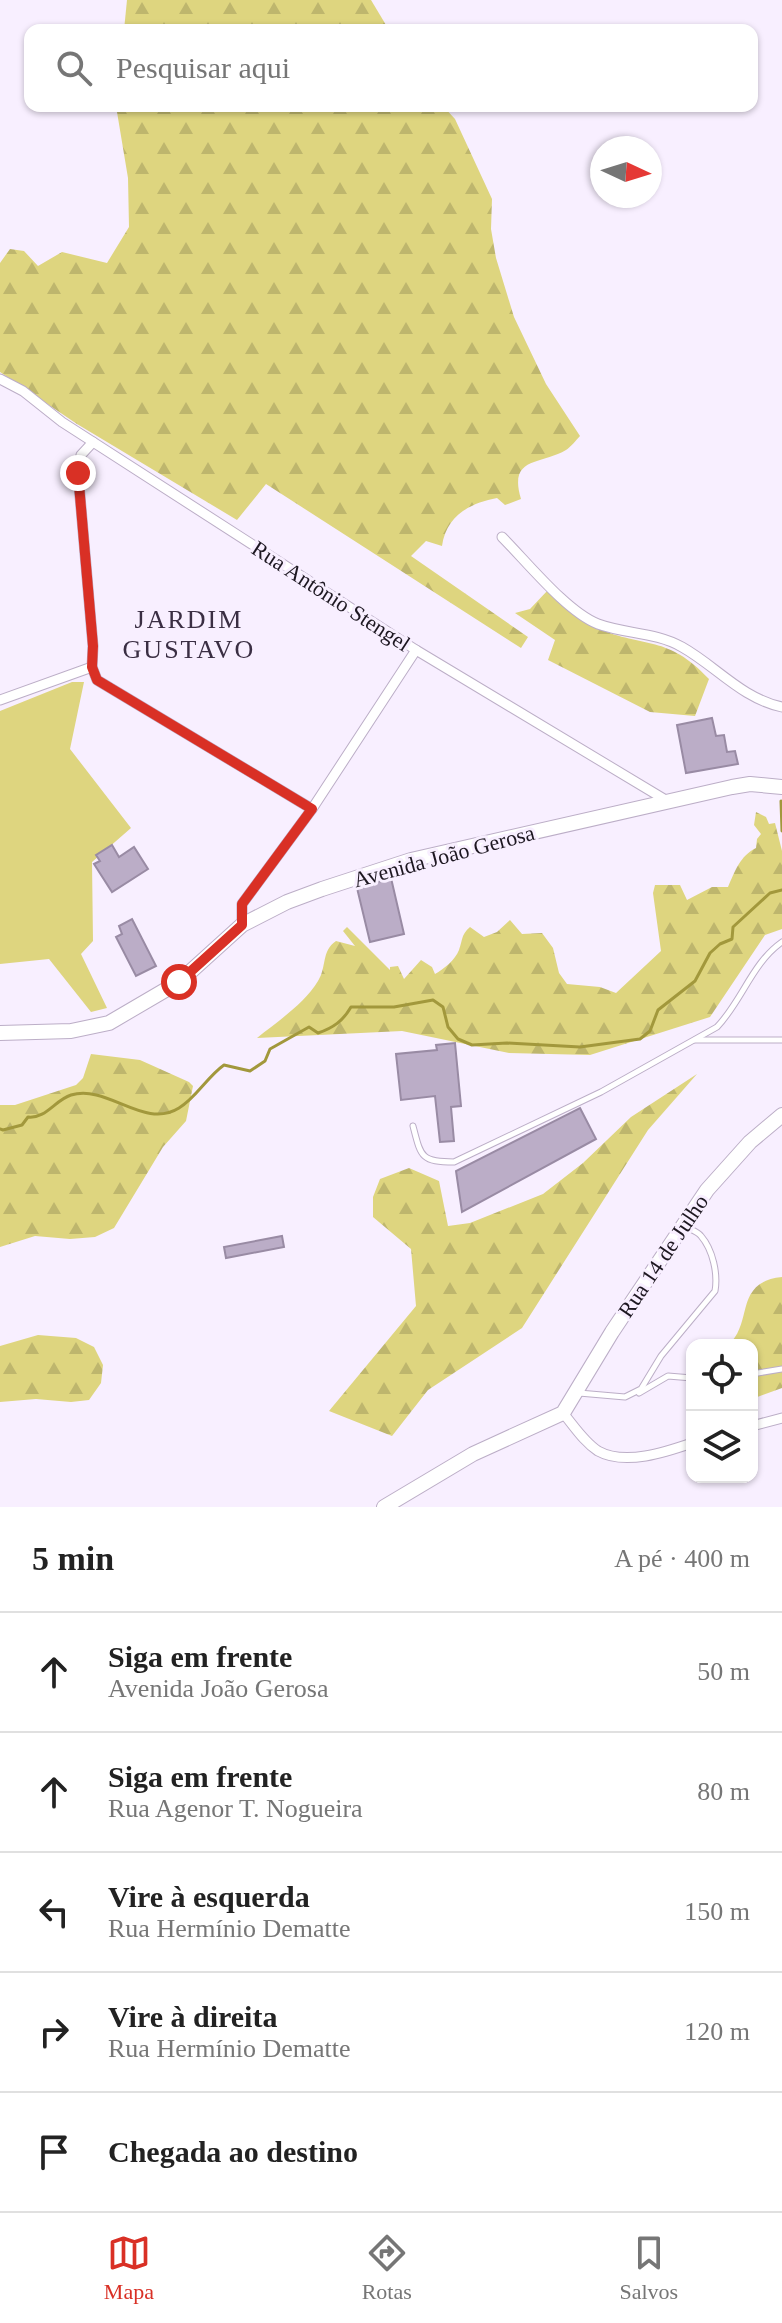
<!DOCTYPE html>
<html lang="pt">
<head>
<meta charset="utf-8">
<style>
  body { margin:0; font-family:"Times New Roman",serif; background:#f6f6f6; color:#222 }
  .controls { position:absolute; right:24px; bottom:24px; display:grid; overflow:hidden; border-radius:16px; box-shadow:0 2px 6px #0004 }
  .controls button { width:72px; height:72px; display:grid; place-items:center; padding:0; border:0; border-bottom:2px solid #e0e0e0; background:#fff; color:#222; font:40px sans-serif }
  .compass { position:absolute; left:590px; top:136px; width:72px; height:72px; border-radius:50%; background:#fff; box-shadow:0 2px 6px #0004; rotate:94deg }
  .stop { position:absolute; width:24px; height:24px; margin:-18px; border:6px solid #d93025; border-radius:50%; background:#fff }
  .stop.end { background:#d93025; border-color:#fff; box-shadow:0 2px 8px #0008 }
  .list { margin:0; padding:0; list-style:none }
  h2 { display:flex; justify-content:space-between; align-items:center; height:104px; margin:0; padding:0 32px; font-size:34px }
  h2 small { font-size:26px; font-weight:400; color:#767676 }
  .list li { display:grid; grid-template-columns:52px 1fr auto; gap:24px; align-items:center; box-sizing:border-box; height:120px; padding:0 32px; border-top:2px solid #e0e0e0 }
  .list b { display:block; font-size:30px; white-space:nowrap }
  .list p { margin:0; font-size:26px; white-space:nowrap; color:#767676 }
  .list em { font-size:26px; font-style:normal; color:#767676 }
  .icon { flex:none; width:44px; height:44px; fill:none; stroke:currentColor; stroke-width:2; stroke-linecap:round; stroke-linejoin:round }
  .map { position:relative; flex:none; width:782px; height:1507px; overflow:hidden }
  .search { position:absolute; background:#fff; box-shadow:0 2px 6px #0004; left:24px; right:24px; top:24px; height:88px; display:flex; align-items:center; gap:20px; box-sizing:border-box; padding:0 28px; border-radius:16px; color:#767676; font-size:30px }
  .sheet { height:704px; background:#fff }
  nav { display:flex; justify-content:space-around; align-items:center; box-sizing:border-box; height:112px; border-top:2px solid #e0e0e0; background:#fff; font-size:22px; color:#767676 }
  nav a { display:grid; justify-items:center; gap:4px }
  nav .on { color:#d93025 }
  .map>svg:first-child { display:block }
</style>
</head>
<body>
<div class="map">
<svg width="782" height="1507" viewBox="0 0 782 1507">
  <defs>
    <pattern id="forest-firs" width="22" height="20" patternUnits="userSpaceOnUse" patternTransform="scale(2)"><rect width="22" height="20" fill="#ded57f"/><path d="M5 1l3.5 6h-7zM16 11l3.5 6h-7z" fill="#beb66d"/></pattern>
  </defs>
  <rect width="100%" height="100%" fill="#f8efff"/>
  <!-- grass -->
  <polygon fill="#ded57f" points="72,682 84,682 70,749 131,828 92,862 93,941 81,954 107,1008 91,1012 49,959 0,964 0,711"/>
  <!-- forest -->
  <g fill="url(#forest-firs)">
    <polygon points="127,0 371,0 389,30 124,30"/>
    <path d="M 116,106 L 443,106 L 455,119 L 492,199 L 491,229 L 496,258 L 514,317 L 546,384 L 580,436 C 576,440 571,447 566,450 C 541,465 508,456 521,499 L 505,505 L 497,498 C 470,503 446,516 442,546 L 426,541 L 411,556 L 528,637 L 521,648 L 266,484 L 237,520 L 77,424 L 0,372 L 0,263 L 10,249 L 24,251 L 38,266 L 62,252 L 107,263 L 129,227 L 128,178 Z"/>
    <path d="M 548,590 C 563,605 577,620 597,628 C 645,649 667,634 709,679 L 695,716 L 650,712 L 548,660 L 555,640 L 515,613 L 530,609 Z"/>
    <path d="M 756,812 L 766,817 L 769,824 L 775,823 L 782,851 L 782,929 L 765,935 L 710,1017 L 590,1055 L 509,1053 L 402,1031 L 257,1038 C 278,1021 304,1004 318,981 C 327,967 321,951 336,941 L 355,946 L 343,931 L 347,927 L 390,970 L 390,967 L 398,966 L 404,979 L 421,960 L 432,967 L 435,974 C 444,969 455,960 459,950 C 463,939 461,935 470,927 L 484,937 L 497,932 L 510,920 L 522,934 L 542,933 L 553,948 L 559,973 L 567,984 L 600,987 L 616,993 L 661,951 L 653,893 L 655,885 L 680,885 L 687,900 L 712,887 L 728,887 C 735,871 740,856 756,848 L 757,839 L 761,834 L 754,825 Z"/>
    <polygon points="91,1054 140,1060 189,1082 193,1086 186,1121 163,1147 114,1228 95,1237 70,1239 35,1236 0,1247 0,1105 15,1105 76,1085 83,1078"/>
    <polygon points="697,1074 648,1130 522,1328 428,1390 392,1436 329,1411 416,1306 411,1249 373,1217 373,1197 380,1179 409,1168 439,1181 448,1226 470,1223 543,1194 583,1163 631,1117"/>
    <path d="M 782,1277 L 782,1388 L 752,1399 L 752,1345 L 728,1345 C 754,1323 733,1282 782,1277 Z"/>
    <polygon points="38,1335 76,1338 94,1347 103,1365 101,1383 89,1400 71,1402 36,1399 0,1402 0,1346"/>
  </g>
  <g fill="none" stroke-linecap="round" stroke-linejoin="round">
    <!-- stream -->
    <g stroke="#a2983c" stroke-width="3">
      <polyline points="781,801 782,831"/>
      <path d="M 0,1129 L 3,1130 L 22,1125 L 28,1117 C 46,1119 55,1100 71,1095 C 108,1084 144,1130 179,1108 C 196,1098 207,1077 224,1065 L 250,1071 L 265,1061 L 270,1049 L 309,1027 L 318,1033 C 333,1028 343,1021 351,1007 L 394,1007 L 433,1000 L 443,1007 L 448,1027 L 458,1039 L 472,1045 L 507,1043 L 580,1047 L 640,1039 L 650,1031 L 658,1010 L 695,981 L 710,953 L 720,944 L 732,939 L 733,927 L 770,893 L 782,890"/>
    </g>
  </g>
  <!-- building -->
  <g fill="#bbadc7" stroke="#998ba4" stroke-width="2">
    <polygon points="712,718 716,736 724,735 727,752 735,751 738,764 686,773 677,725"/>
    <polygon points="112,845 119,857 134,847 148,869 112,892 94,864 100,861 96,855"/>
    <polygon points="391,878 404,934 370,942 357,888"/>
    <polygon points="132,919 156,966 136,976 116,937 122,934 119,926"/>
    <polygon points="455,1043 461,1106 451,1107 454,1141 440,1142 435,1096 401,1100 396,1054 437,1050 436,1045"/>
    <polygon points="580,1108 596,1139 462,1212 456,1171"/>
    <polygon points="282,1236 284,1247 226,1258 224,1247"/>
  </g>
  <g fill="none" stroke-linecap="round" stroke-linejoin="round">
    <!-- lane casing -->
    <g stroke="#bcaec7" stroke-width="7">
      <g id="lane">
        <polyline points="695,1040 782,1040"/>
        <path d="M 413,1126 C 421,1157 421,1162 454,1162 L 601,1092 L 717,1027 C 742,1001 752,963 782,942"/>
        <polyline points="752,1374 782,1369"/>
        <path d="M 579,1393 L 625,1397 L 641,1389 L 661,1356 L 715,1291 C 718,1274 713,1250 701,1236 C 697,1231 689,1229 684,1226"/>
        <polyline points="639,1393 668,1376 692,1378"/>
      </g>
    </g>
    <!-- street casing -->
    <g stroke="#bcaec7" stroke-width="11">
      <g id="street">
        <polyline points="0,379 23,391 62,422 416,650 669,802"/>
        <polyline points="93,442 81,455 78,473 93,646 92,667 97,680 312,809"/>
        <path d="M 502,537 C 527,562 567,612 598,624 C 625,634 656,632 682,647 C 716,666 741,698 782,707"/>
        <polyline points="0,700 92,667"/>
        <polyline points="242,925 242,904 312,809 416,650"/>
        <path d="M 563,1413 C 574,1426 584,1442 598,1451 C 625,1466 666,1452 692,1443"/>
        <polyline points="752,1426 782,1418"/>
      </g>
    </g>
    <!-- secondary casing -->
    <g stroke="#bcaec7" stroke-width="16">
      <g id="secondary">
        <polyline points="0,1033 71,1031 109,1023 179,982 242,925 287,902 322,889 411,860 732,787 750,784 782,787"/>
        <polyline points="384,1507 473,1454 563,1413 612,1332 707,1190 750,1142 782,1115"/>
      </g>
    </g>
    <!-- lane -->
    <use href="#lane" stroke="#fff" stroke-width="5"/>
    <!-- street -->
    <use href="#street" stroke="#fff" stroke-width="9"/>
    <!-- secondary -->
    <use href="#secondary" stroke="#fff" stroke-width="14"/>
  </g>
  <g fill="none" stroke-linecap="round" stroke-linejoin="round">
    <!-- route -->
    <polyline stroke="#d93025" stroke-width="10" points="78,473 93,646 92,667 97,680 312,809 242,904 242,925 179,982"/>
  </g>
  <g text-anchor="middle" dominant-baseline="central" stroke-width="6" stroke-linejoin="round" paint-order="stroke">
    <!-- street labels -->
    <g font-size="22" fill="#1d1721" stroke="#f8efff">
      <text transform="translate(331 596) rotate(33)">Rua Antônio Stengel</text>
      <text transform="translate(444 856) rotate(-15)">Avenida João Gerosa</text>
      <text transform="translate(663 1256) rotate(-56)">Rua 14 de Julho</text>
    </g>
    <!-- quarter labels -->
    <g font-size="26" letter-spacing="2" fill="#3a2e43" stroke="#f8efff">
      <text x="189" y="619">JARDIM<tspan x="189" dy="30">GUSTAVO</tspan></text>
    </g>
  </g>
</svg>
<div class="controls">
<button><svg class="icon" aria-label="locate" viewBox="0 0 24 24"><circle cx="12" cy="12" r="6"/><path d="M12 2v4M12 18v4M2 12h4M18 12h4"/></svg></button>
<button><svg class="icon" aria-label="layers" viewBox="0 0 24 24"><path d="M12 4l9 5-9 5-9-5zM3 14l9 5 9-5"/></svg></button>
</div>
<svg class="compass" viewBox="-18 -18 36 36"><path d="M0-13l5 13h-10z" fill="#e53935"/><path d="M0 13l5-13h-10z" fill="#767676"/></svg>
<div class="stop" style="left:179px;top:982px"></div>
<div class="stop end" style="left:78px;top:473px"></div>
<div class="search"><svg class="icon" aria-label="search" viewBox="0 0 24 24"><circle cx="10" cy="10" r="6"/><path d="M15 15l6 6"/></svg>Pesquisar aqui</div>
</div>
<section class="sheet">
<h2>5 min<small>A pé · 400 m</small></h2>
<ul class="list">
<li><svg class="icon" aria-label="ahead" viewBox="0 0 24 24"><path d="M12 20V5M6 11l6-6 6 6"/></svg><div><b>Siga em frente</b><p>Avenida João Gerosa</p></div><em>50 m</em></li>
<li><svg class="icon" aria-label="ahead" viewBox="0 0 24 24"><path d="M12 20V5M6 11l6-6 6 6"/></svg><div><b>Siga em frente</b><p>Rua Agenor T. Nogueira</p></div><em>80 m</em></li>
<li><svg class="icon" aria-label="left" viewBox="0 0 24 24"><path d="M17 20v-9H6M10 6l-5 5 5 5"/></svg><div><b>Vire à esquerda</b><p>Rua Hermínio Dematte</p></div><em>150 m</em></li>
<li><svg class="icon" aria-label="right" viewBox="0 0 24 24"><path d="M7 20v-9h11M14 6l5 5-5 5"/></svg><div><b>Vire à direita</b><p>Rua Hermínio Dematte</p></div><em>120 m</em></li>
<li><svg class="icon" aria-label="arrive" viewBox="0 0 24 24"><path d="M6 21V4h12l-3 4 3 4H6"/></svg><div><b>Chegada ao destino</b></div></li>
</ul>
</section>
<nav>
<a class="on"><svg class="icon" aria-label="map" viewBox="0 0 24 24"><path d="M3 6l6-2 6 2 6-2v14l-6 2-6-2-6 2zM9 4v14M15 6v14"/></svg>Mapa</a>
<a><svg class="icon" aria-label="directions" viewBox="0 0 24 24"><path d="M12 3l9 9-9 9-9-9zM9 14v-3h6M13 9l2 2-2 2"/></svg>Rotas</a>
<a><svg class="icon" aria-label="saved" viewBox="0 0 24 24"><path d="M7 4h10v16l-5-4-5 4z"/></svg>Salvos</a>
</nav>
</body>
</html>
